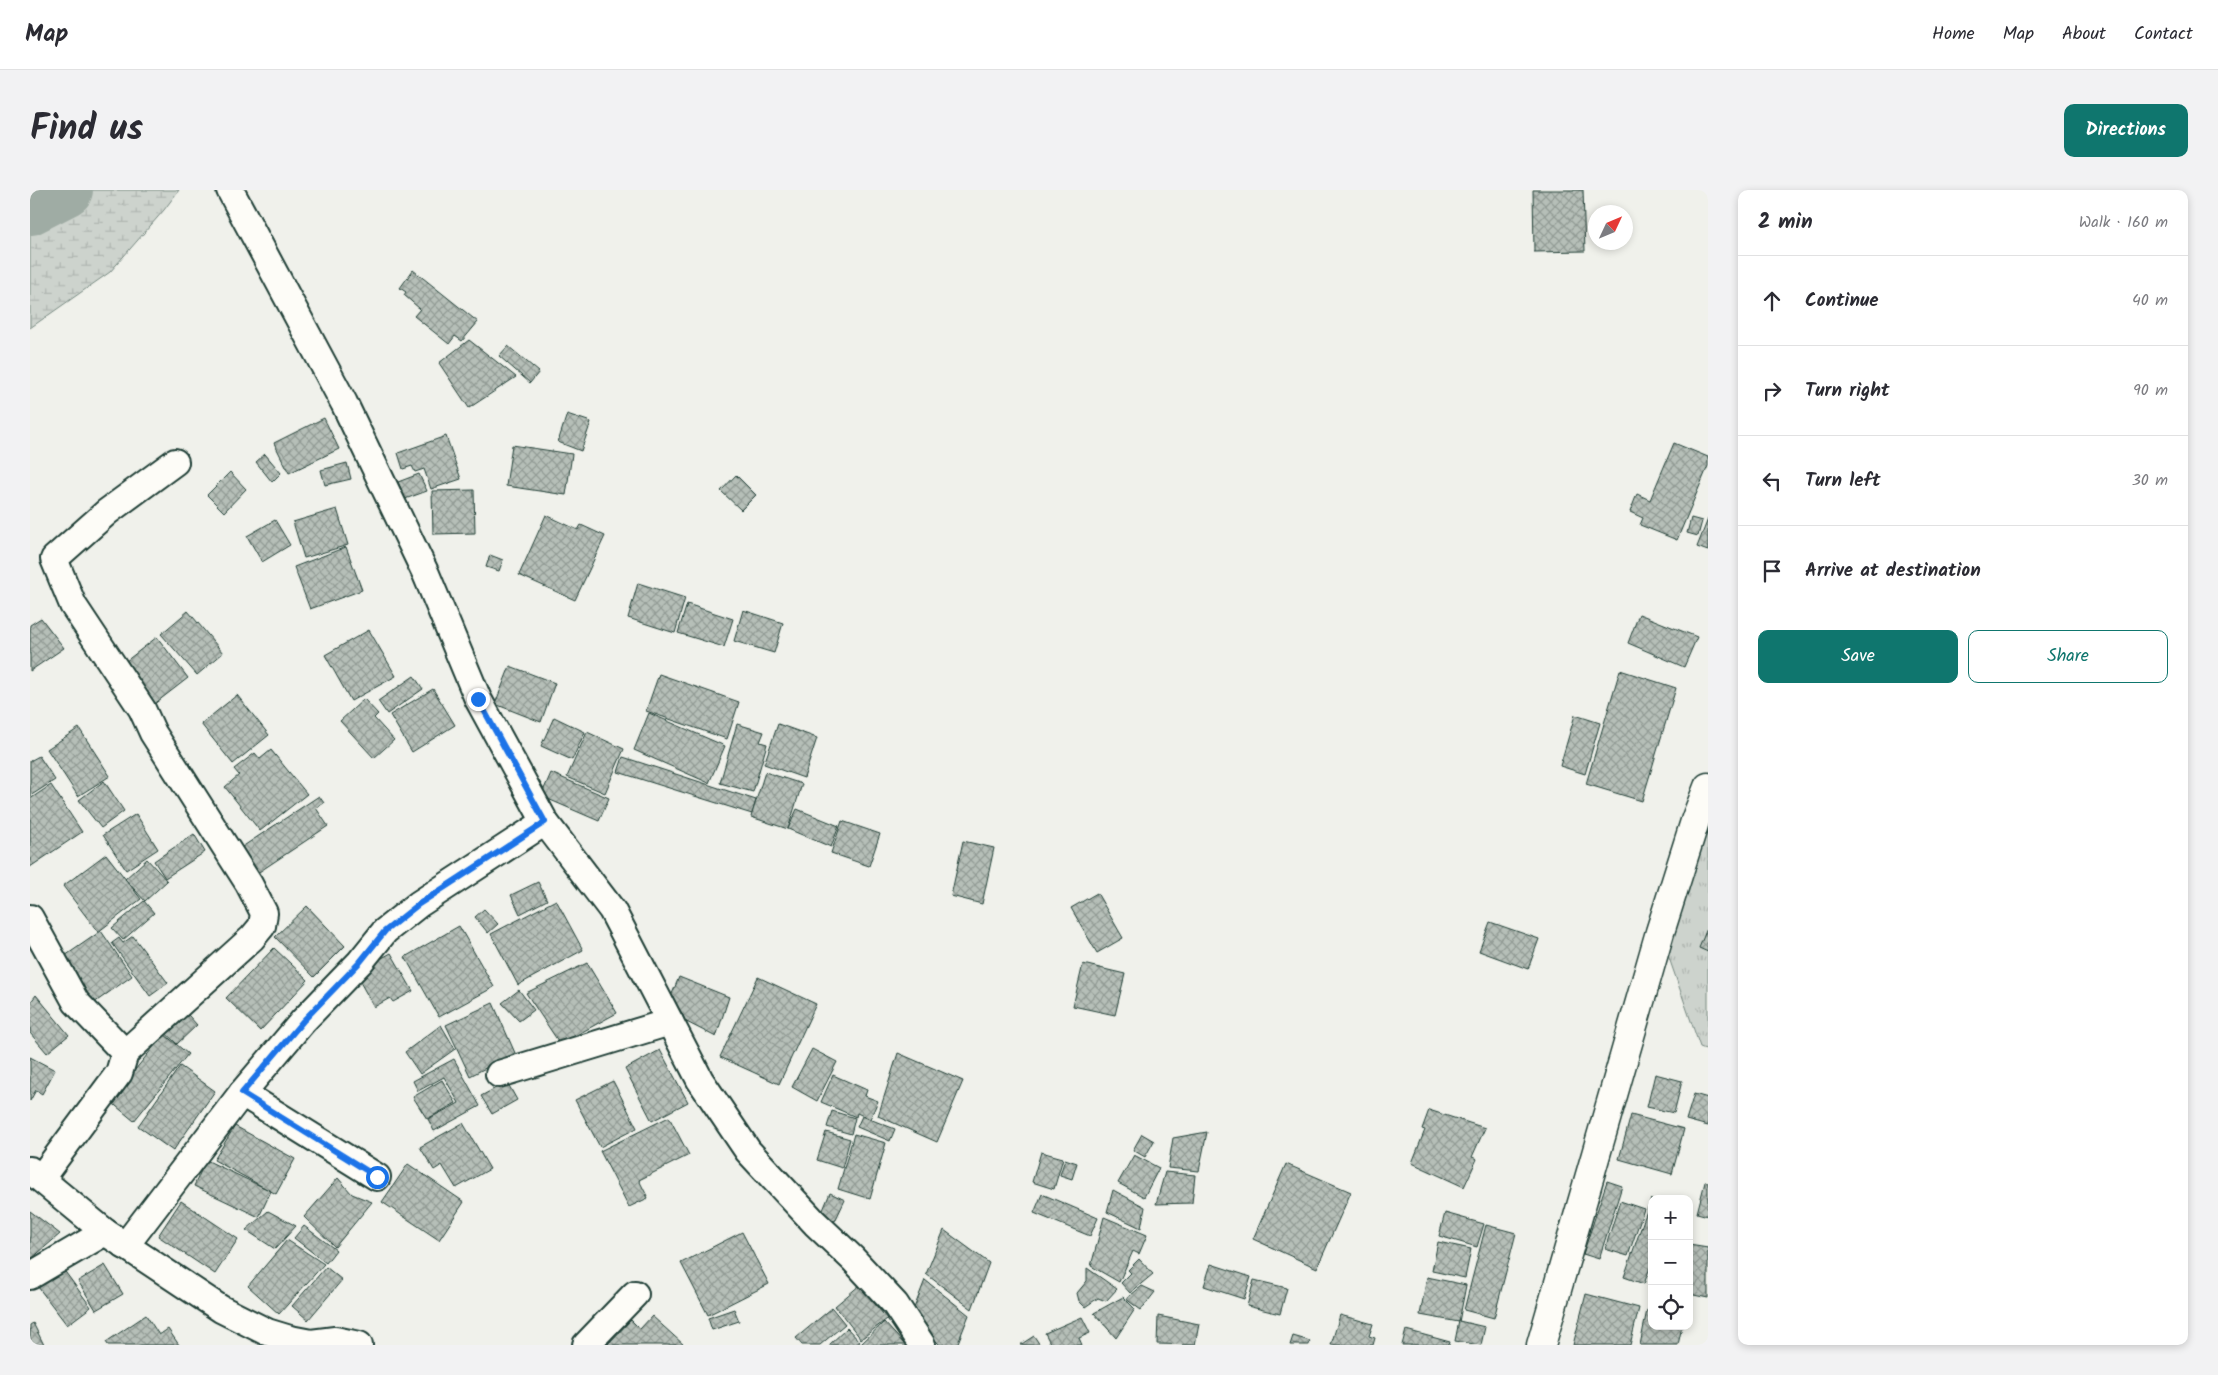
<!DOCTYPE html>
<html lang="en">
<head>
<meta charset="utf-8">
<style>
  body { margin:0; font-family:Kalam,sans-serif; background:#f2f2f3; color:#2b2b33 }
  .controls { position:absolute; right:15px; bottom:15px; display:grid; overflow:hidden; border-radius:10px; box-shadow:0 2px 8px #0003 }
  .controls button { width:45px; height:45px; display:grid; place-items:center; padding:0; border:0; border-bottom:1px solid #e1e1e2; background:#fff; color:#2b2b33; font:25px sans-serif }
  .compass { position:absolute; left:1558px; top:15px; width:45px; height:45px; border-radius:50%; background:#fff; box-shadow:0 2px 8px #0003; rotate:46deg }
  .stop { position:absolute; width:15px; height:15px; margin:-11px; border:4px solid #1a73e8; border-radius:50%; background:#fff }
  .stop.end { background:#1a73e8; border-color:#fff; box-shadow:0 1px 5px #0008 }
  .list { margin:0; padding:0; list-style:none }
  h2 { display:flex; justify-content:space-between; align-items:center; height:65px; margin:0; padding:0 20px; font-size:21px }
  h2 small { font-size:16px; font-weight:400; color:#7c7c81 }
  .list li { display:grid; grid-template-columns:32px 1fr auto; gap:15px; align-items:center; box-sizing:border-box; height:90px; padding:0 20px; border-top:1px solid #e1e1e2 }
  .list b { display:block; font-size:19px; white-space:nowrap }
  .list em { font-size:16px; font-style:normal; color:#7c7c81 }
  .actions { display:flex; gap:10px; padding:15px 20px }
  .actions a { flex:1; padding:11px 0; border:1px solid #0f766e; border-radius:10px; text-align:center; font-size:18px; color:#0f766e }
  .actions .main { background:#0f766e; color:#fff }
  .icon { flex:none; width:28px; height:28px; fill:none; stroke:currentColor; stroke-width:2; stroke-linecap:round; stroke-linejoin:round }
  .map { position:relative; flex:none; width:1678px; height:1155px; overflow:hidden; border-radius:10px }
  header { display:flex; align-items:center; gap:30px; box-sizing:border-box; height:70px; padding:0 25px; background:#fff; border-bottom:1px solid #e1e1e2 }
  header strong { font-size:24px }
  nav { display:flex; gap:28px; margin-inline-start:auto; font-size:18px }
  .intro { display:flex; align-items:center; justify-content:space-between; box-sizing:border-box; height:120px; padding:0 30px }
  h1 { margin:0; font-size:35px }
  .button { padding:12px 22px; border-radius:10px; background:#0f766e; color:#fff; font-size:18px; font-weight:700 }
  main { display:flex; gap:30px; padding:0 30px }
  aside { flex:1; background:#fff; border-radius:10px; box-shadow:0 2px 8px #0003 }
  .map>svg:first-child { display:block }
</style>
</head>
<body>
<header>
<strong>Map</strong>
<nav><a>Home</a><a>Map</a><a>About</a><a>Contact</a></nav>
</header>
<div class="intro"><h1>Find us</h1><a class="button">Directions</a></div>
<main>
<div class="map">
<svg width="1678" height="1155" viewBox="0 0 1678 1155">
  <defs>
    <pattern id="grass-tufts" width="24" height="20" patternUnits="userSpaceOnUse" patternTransform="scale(1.25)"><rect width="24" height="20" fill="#cdd3cd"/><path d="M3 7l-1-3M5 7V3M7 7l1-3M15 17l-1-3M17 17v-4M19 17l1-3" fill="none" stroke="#b0b6b1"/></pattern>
    <pattern id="wetland-marsh" width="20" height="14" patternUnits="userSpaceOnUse" patternTransform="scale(1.25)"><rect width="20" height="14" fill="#cdd3cd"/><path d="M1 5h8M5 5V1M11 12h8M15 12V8" fill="none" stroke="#b0b6b1"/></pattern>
    <pattern id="building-cross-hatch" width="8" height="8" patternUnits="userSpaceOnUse" patternTransform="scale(1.25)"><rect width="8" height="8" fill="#b6bfb8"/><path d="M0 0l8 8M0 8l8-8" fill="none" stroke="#939c96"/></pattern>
  </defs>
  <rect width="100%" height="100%" fill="#f0f1eb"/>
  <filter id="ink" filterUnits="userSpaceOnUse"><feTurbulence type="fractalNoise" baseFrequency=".02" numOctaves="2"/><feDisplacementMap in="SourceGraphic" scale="10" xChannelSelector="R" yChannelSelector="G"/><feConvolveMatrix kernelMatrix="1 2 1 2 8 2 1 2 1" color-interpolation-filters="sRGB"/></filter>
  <g filter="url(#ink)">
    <!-- grass -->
    <polygon fill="url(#grass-tufts)" stroke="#768880" points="1678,616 1678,860 1670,857 1630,742"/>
    <!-- wetland -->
    <polygon fill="url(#wetland-marsh)" stroke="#768880" points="0,0 149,0 134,20 80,82 0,138"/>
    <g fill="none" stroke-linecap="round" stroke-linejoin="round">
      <!-- river -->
      <polyline stroke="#9faca4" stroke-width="52" points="0,19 37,0"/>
    </g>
    <!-- building -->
    <g fill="url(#building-cross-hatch)" stroke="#1f3d34">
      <polygon points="1503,0 1553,0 1555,61 1504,62"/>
      <polygon points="383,80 448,132 432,151 425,146 419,154 384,126 390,119 374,105 376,102 370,98"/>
      <polygon points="439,150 486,187 439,218 409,173"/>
      <polygon points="478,156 509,182 500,193 469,166"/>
      <polygon points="537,224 561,232 551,261 528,252"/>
      <polygon points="294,228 309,259 259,283 244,253"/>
      <polygon points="416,246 431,289 401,299 394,279 385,282 382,276 373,279 368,263"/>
      <polygon points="1644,253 1678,267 1678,276 1647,350 1610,335 1613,328 1600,322 1607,304 1620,310"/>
      <polygon points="482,255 542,264 536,305 476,296"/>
      <polygon points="235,264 251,283 242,292 226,272"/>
      <polygon points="317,273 321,289 295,295 291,280"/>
      <polygon points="200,282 216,299 194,322 177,305"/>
      <polygon points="389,284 397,301 375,309 368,292"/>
      <polygon points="706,285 726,305 711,320 691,301"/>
      <polygon points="444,300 445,343 403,344 402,301"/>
      <polygon points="307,319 318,355 274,368 263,332"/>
      <polygon points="516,325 548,340 551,335 575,346 545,410 489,385"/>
      <polygon points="1661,328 1672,331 1668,346 1657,343"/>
      <polygon points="1678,329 1678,361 1667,357"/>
      <polygon points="245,330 260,355 232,372 217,346"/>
      <polygon points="316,357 332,400 280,419 264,377"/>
      <polygon points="460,365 473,370 469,381 456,377"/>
      <polygon points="608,393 655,408 645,443 598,428"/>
      <polygon points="657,414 703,429 694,457 648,443"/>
      <polygon points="713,420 753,433 744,463 704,451"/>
      <polygon points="158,421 193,463 167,485 131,444"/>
      <polygon points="1609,424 1667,447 1654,477 1598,453"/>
      <polygon points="11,428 34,458 0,481 0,435"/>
      <polygon points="339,440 366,486 321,511 295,465"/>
      <polygon points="127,447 158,488 123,515 91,475"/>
      <polygon points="480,476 525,493 511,532 465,514"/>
      <polygon points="1590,480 1646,498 1612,611 1556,594"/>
      <polygon points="629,484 709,512 697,549 616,521"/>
      <polygon points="384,486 393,499 357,524 348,511"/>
      <polygon points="403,499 425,535 382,562 360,525"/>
      <polygon points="207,505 239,545 203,574 171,534"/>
      <polygon points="334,509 348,524 344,528 364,550 344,568 310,531"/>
      <polygon points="619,523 695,556 679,593 604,560"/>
      <polygon points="1545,525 1570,533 1555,584 1530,576"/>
      <polygon points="524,527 555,542 542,570 511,556"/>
      <polygon points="707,534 734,542 730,552 737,554 723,602 690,593"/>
      <polygon points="748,534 787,548 774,588 734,574"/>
      <polygon points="49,538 80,586 48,606 17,559"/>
      <polygon points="557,542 594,559 575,603 537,587"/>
      <polygon points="241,560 277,604 230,641 195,597 209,585 204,579 225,563 230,569"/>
      <polygon points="9,566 25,590 0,606 0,571"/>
      <polygon points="593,567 726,610 722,624 588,582"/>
      <polygon points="735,582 772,594 758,639 721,627"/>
      <polygon points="521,583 579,608 569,631 511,606"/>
      <polygon points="74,591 94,621 71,638 49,610"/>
      <polygon points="21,595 52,642 0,677 0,609"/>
      <polygon points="289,606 294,613 286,618 298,636 223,686 206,661"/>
      <polygon points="767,619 809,636 801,657 758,639"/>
      <polygon points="106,624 128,659 96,680 73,645"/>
      <polygon points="812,631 850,644 839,676 801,663"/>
      <polygon points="164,644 175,662 135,688 124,671"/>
      <polygon points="933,651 964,658 952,714 921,706"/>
      <polygon points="76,664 111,709 68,742 33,696"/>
      <polygon points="117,669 137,691 115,711 95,689"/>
      <polygon points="508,692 517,710 490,724 481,705"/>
      <polygon points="1067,703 1093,748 1067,763 1041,718"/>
      <polygon points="526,710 553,760 488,795 461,744"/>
      <polygon points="114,711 124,723 93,750 82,738"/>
      <polygon points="277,716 315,756 284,787 245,747"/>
      <polygon points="454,719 468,734 458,743 445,727"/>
      <polygon points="1460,732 1509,749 1498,779 1449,761"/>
      <polygon points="429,736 464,797 409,827 375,767"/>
      <polygon points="1678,736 1678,762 1669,758"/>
      <polygon points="71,741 102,786 64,813 57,803 55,804 32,768"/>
      <polygon points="103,746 138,793 120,806 82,753 89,748 93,753"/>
      <polygon points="244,758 278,790 230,841 196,808"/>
      <polygon points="361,763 383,801 363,812 360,808 344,817 325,783"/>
      <polygon points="557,773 587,823 530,854 496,803"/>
      <polygon points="1053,774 1095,784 1085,825 1043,816"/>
      <polygon points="649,787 699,807 686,847 635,821"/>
      <polygon points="728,787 786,814 749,894 690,867"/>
      <polygon points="489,800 504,820 489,831 472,813"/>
      <polygon points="6,805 39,845 17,863 0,843 0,813"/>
      <polygon points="463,813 485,863 440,886 416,835"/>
      <polygon points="151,817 167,835 147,854 129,837"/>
      <polygon points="411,835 425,859 390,884 375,862"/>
      <polygon points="134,844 158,864 104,931 80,911"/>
      <polygon points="782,859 807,872 787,911 762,897"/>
      <polygon points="630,860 658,912 622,931 595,879"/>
      <polygon points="868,863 933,891 907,952 848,926"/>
      <polygon points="0,867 25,880 12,904 6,900 0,911"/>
      <polygon points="424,869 450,916 404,941 398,929 429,913 414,887 388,901 383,891"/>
      <polygon points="150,876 185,901 143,961 108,936"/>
      <polygon points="1625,884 1652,891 1644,923 1617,917"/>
      <polygon points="803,885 837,900 835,906 848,911 840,929 827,923 826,927 791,912"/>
      <polygon points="412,890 426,913 397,929 383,907"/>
      <polygon points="583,891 607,938 570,957 545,910"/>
      <polygon points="477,892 487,910 462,924 451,906"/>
      <polygon points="1664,904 1678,908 1678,936 1656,930"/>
      <polygon points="1399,920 1455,938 1442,967 1447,969 1434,997 1382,973 1395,940 1392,939"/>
      <polygon points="802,921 825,928 821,944 797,937"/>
      <polygon points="1601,925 1654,939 1642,984 1589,969"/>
      <polygon points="832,926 865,939 860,951 827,937"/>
      <polygon points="639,927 659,965 609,990 618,1008 599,1017 570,961"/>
      <polygon points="433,933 460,979 426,998 412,975 404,980 390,957"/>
      <polygon points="205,936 265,969 246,1004 184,970"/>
      <polygon points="796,942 820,949 812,978 787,970"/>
      <polygon points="1177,942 1169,981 1138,978 1143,948"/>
      <polygon points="824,944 856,953 840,1009 808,999"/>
      <polygon points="1112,944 1124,951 1115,967 1103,960"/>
      <polygon points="1011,962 1033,968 1024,999 1002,992"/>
      <polygon points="1104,965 1129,978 1114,1007 1088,993"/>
      <polygon points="1035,969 1047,973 1042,989 1030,985"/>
      <polygon points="176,970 241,1001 229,1027 164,996"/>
      <polygon points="378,974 434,1012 409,1050 352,1012"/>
      <polygon points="1256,974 1321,1002 1287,1078 1223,1049"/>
      <polygon points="1135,982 1165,985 1162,1013 1126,1014"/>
      <polygon points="308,988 322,1004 342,1012 305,1057 274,1027"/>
      <polygon points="1577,991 1592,996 1569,1069 1553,1064"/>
      <polygon points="1675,992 1678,992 1678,1026 1667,1023"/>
      <polygon points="1083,1000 1115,1017 1111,1038 1077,1022"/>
      <polygon points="800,1003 815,1010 805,1031 791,1025"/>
      <polygon points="1012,1004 1068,1028 1060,1046 1004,1023"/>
      <polygon points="1621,1009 1622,1072 1614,1094 1594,1087"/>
      <polygon points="151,1011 208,1049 185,1084 128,1046"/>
      <polygon points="1590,1011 1614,1019 1598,1066 1575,1059"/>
      <polygon points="0,1021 30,1044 0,1070"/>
      <polygon points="238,1021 266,1036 245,1059 216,1040"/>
      <polygon points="1415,1023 1454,1034 1447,1057 1409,1046"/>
      <polygon points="1074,1027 1117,1045 1109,1064 1103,1061 1089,1092 1061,1076"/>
      <polygon points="1456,1035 1486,1043 1464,1128 1434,1120"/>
      <polygon points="274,1036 306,1060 296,1073 264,1048"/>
      <polygon points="914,1040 959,1073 942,1119 896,1084"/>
      <polygon points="712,1042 739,1094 678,1125 651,1073"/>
      <polygon points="257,1050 294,1074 249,1124 218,1096"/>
      <polygon points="1408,1052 1441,1059 1435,1088 1402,1081"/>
      <polygon points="1659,1055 1678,1058 1678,1108 1659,1104"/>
      <polygon points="1109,1069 1123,1084 1100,1103 1091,1093 1101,1083 1098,1080"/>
      <polygon points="1181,1074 1221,1087 1214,1109 1174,1096"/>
      <polygon points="75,1075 93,1104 66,1120 48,1091"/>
      <polygon points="296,1077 312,1090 278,1130 262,1116"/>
      <polygon points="1057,1078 1087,1099 1076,1111 1068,1108 1055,1117 1049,1111 1047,1103 1057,1091"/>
      <polygon points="33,1079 61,1117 37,1135 8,1097"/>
      <polygon points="1397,1087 1436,1095 1429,1132 1390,1125"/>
      <polygon points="895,1090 939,1125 927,1155 910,1155 881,1126"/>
      <polygon points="1224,1090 1257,1098 1250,1124 1217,1116"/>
      <polygon points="830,1095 857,1129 831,1149 805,1116"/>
      <polygon points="1112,1096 1125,1102 1111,1120 1096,1109"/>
      <polygon points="1556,1104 1609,1118 1600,1155 1543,1155"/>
      <polygon points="1093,1107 1105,1119 1086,1148 1064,1123"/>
      <polygon points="802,1118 815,1134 790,1155 772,1155 766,1148"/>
      <polygon points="704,1119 709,1131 682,1140 678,1128"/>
      <polygon points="1617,1120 1622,1121 1622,1136 1652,1136 1648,1155 1610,1155"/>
      <polygon points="116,1125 129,1145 138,1139 149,1155 78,1155 76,1152"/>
      <polygon points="1310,1125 1343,1134 1339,1146 1345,1148 1343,1155 1301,1155"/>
      <polygon points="622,1126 654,1155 577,1155 601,1130 610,1139"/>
      <polygon points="1128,1126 1169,1134 1165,1155 1127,1154"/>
      <polygon points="1052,1127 1060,1143 1049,1148 1052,1155 1021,1155 1015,1143"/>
      <polygon points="1429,1131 1455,1137 1451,1155 1425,1151"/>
      <polygon points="854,1132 875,1155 832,1155 831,1154"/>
      <polygon points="3,1133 14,1155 0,1155 0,1135"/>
      <polygon points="817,1138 830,1152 826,1155 799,1155"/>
      <polygon points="1376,1140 1420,1152 1419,1155 1372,1155"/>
      <polygon points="1004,1146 1010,1155 990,1155"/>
      <polygon points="1263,1146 1280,1151 1279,1155 1260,1155"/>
    </g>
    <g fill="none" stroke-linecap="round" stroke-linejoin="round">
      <!-- minor casing -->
      <g stroke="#1f3d34" stroke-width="30">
        <g id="minor">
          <polyline points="200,0 314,213 396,384 448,509 515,632 582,720 670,890 718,961 785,1033 823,1069 865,1114 892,1155"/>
          <polyline points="0,728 46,812 95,863 89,883 11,988"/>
          <polyline points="95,863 222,748 232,736 234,723 219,694 123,543 112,519 43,415 24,369 77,322 145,272"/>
          <polyline points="469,884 640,832"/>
          <polyline points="212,903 347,987"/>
          <polyline points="0,980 75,1042 191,1119 237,1142 260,1149 281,1153 305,1150 329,1155"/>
          <polyline points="95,1056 212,903 273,831 330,772 355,741 389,714 515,632"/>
          <polyline points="0,1086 75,1042"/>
          <polyline points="556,1155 605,1104"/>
        </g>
      </g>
      <!-- tertiary casing -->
      <g stroke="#1f3d34" stroke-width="31">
        <polyline id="tertiary" points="1511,1155 1630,742 1666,628 1678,597"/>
      </g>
      <!-- minor -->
      <use href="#minor" stroke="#fdfcf7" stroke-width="26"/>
      <!-- tertiary -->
      <use href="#tertiary" stroke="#fdfcf7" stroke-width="28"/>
    </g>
  </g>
  <g fill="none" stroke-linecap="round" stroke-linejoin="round" filter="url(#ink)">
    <!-- route -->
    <polyline stroke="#1a73e8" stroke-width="6" points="347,987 212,903 273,831 330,772 355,741 389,714 515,632 448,509"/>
  </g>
</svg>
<div class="controls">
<button>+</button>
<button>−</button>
<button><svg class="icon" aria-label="locate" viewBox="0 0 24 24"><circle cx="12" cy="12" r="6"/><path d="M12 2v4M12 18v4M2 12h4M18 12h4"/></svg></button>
</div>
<svg class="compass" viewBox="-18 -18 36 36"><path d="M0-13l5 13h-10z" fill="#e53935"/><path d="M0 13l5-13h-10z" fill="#7c7c81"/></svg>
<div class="stop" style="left:347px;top:987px"></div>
<div class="stop end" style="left:448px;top:509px"></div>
</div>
<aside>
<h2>2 min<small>Walk · 160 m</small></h2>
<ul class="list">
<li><svg class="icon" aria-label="ahead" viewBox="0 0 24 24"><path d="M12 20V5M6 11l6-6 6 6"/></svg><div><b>Continue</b></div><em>40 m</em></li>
<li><svg class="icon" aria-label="right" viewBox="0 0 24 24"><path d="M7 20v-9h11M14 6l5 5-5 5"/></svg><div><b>Turn right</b></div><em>90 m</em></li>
<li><svg class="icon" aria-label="left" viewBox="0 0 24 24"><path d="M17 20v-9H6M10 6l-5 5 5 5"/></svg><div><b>Turn left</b></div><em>30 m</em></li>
<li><svg class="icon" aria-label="arrive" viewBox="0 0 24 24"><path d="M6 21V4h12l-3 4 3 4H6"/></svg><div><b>Arrive at destination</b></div></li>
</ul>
<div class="actions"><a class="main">Save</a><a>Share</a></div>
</aside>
</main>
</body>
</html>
